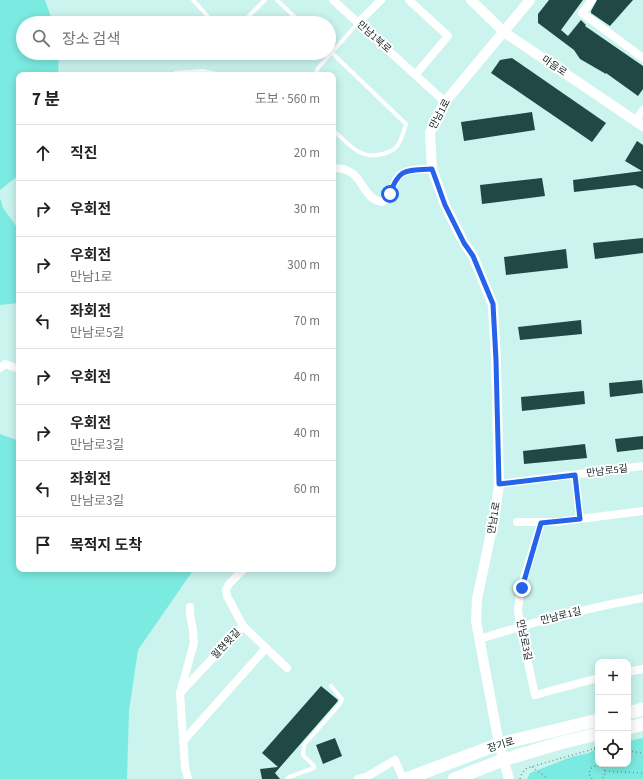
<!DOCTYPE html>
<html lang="ko">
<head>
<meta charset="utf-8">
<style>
  body { margin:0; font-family:"Source Sans 3","Noto Sans KR",sans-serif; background:#f2f2f2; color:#222 }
  .controls { position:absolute; right:12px; bottom:12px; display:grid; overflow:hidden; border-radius:8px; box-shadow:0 2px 10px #0003 }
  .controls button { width:36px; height:36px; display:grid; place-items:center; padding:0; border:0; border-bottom:1px solid #e0e0e0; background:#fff; color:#222; font:20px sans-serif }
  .stop { position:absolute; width:12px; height:12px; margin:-9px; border:3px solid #2563eb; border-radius:50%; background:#fff }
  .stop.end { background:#2563eb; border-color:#fff; box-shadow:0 1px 4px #0008 }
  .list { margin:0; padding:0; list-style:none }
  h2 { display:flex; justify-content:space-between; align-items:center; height:52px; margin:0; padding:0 16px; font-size:17px }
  h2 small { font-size:13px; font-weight:400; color:#767676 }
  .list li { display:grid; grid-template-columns:26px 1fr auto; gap:12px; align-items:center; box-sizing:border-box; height:56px; padding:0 16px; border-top:1px solid #e0e0e0 }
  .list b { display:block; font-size:15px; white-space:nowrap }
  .list p { margin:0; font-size:13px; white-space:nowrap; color:#767676 }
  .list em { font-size:13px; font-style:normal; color:#767676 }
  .icon { flex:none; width:22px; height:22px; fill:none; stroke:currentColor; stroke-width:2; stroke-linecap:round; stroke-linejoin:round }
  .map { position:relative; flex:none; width:643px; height:779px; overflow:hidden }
  .search { position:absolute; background:#fff; box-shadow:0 2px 10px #0003; left:16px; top:16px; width:320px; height:44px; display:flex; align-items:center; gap:10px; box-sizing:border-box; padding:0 14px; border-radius:22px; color:#767676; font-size:15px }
  .panel { position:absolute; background:#fff; box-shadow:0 2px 10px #0003; left:16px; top:72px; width:320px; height:500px; border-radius:8px }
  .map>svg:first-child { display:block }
</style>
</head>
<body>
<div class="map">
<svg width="643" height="779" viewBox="0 0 643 779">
  <rect width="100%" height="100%" fill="#cbf4ef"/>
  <!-- green -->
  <g fill="#7bebe1">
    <polygon points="0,0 45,0 53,23 23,23 23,53 59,53 58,75 19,75 19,175 0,190"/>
    <polygon points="0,198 3,208 19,230 19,303 0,305"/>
    <polygon points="0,434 19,441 19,569 194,569 138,650 129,711 127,779 0,779"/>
    <polygon points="643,738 643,779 527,779 530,773 571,757 589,753 598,748 598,764 628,764 628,741"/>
  </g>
  <!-- building -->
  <g fill="#204844">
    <polygon points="549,0 583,0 561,30 568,36 581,20 586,25 585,26 643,66 643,89 638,96 606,73 606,74 580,59 574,50 538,23 538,14"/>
    <polygon points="597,0 633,0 610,26 591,13 591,11"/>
    <polygon points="512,58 606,123 592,142 491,73 500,60"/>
    <polygon points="532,112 535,130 464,141 461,122"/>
    <polygon points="637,141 643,145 643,189 635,185 574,192 573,180 642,171 625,161"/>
    <polygon points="542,178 545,196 482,204 480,185"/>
    <polygon points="643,238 643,253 595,259 593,243"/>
    <polygon points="566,249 568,268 506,275 504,257"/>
    <polygon points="581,320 582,334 520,340 518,327"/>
    <polygon points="642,380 643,393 610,397 609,383"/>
    <polygon points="584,391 585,404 522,411 521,397"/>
    <polygon points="643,436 643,449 617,452 615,439"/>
    <polygon points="585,444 587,458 524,464 523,451"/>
    <polygon points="321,686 338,700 337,702 275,773 280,779 262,779 260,769 278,767 262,753"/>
    <polygon points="335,738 342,756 323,764 316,745"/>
  </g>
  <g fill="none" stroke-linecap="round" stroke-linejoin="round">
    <!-- path -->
    <g stroke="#769390" stroke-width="1.5" stroke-dasharray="1 3" stroke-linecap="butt">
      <polyline points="594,749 598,749"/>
      <polyline points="628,751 643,753"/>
      <polyline points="532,767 548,779"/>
      <polyline points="605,771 643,773"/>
      <polyline points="520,779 522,773 527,768 590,750 598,746"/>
      <path d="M 592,779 L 589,774 L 590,769 L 597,765 C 605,766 607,773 602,779"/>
    </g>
    <!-- service -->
    <g stroke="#fff" stroke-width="4">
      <polyline points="193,0 212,21"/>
      <polyline points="277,0 301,23"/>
      <polyline points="194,23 212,21 220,23"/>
      <polyline points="242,23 265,0"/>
      <path d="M 329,50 L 406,124 C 400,143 399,152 377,155 C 371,156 365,155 359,152 C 350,147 341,137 333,130"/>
      <polyline points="175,73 203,71 221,75"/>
      <polyline points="315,75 318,68 358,23"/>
      <polyline points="287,779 289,777 314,768 314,766 303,755 304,745 340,704 342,699 331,686"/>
    </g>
    <!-- minor -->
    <g stroke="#fff" stroke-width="8">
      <polyline points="333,0 445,102"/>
      <polyline points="409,0 448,36 416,74"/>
      <polyline points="592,0 582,13 643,58"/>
      <polyline points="358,23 381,0"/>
      <polyline points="635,121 643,110"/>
      <path d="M 333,168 C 365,167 359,198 382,202 C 393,198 391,181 401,174 C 409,168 422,170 432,169"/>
      <polyline points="0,368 5,364 19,369"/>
      <polyline points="575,475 580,519"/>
      <polyline points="499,484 643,466"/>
      <polyline points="517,522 556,522 643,511"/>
      <polyline points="541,523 521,588 518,610 520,626 535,695 598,678"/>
      <polyline points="243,626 287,668"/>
      <path d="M 480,639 C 533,622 588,608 643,598"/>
      <polyline points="628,672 643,669"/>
      <polyline points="180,693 243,626 227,596 226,590 229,584 244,569"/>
      <polyline points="184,740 266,648"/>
      <polyline points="188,779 185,767 180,693 194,643 193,630 190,615 190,607"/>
      <polyline points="358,779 368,776 395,760 403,779"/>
    </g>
    <!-- tertiary -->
    <g stroke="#fff" stroke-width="10">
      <polyline points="471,0 504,32 643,126"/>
      <polyline points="509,779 499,744 476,621 477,599 495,514 499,484 496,360 493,305 473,256 464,243 445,205 432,169 430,133 438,115 445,102 530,0"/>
    </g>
    <!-- primary -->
    <g stroke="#fff" stroke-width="13">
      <polyline points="628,713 643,709"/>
      <polyline points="628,728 643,724"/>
      <polyline points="406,779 499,744 598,720"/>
      <polyline points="454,779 503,760 560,743 598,734"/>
    </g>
  </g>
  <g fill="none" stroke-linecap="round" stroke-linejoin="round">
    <!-- route -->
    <path stroke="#2563eb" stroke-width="5" d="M 390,194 C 399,167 407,171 432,169 L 445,205 L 464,243 L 473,256 L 493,304 L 496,360 L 499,484 L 575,475 L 580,519 L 541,523 L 522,588"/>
  </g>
  <g text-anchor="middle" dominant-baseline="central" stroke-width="4" stroke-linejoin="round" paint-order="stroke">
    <!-- street labels -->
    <g font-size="10" fill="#11211f" stroke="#fff">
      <text transform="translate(374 37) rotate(42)">만남1북로</text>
      <text transform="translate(554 66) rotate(34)">마음로</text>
      <text transform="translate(440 114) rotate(-62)">만남1로</text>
      <text transform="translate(607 471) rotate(-7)">만남로5길</text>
      <text transform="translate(494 518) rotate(-80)">만남1로</text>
      <text transform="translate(561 616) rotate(-14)">만남로1길</text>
      <text transform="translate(524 640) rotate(78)">만남로3길</text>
      <text transform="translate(226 644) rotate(-47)">월현윗길</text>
      <text transform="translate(501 745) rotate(-17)">장기로</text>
    </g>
  </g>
</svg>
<div class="controls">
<button>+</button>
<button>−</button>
<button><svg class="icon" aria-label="locate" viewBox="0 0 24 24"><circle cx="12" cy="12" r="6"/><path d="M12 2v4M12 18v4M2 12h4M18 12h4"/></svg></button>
</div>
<div class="stop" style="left:390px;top:194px"></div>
<div class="stop end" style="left:522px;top:588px"></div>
<div class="search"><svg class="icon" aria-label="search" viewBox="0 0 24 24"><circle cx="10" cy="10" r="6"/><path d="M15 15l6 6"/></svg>장소 검색</div>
<section class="panel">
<h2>7 분<small>도보 · 560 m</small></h2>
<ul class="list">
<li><svg class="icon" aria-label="ahead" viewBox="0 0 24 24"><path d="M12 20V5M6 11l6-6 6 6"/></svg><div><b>직진</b></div><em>20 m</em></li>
<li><svg class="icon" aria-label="right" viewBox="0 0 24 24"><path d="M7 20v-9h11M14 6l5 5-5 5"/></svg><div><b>우회전</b></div><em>30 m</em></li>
<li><svg class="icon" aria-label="right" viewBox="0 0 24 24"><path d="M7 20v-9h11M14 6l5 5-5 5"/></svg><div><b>우회전</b><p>만남1로</p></div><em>300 m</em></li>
<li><svg class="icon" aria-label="left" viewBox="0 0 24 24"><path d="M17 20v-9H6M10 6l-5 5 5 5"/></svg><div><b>좌회전</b><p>만남로5길</p></div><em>70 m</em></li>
<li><svg class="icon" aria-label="right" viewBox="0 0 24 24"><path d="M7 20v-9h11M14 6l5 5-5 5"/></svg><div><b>우회전</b></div><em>40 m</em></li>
<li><svg class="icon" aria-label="right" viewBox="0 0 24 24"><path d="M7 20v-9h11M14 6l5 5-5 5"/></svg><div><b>우회전</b><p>만남로3길</p></div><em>40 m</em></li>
<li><svg class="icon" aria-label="left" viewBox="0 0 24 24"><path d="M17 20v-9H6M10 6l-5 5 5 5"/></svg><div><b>좌회전</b><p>만남로3길</p></div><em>60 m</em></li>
<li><svg class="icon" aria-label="arrive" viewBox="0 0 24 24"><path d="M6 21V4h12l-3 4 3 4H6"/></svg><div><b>목적지 도착</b></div></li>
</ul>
</section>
</div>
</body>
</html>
